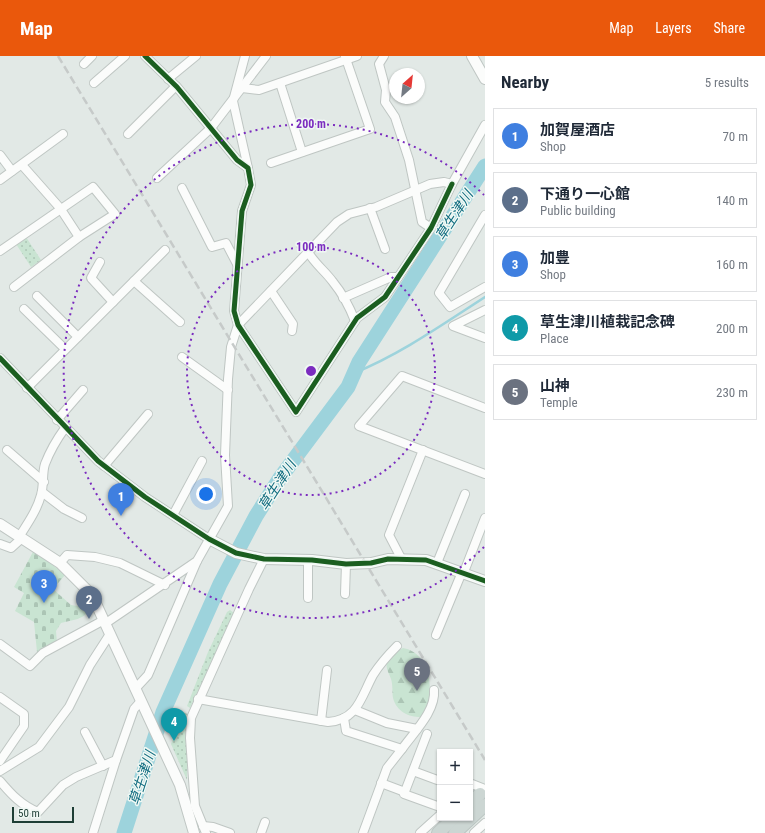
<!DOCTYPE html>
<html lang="en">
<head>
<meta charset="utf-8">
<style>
  body { margin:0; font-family:"Roboto Condensed","Noto Sans JP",sans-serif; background:#f6f6f7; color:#1f2937 }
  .controls { position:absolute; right:12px; bottom:12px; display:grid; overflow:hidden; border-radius:0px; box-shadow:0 1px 3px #0004 }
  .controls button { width:36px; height:36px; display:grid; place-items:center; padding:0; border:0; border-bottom:1px solid #e0e1e3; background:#fff; color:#1f2937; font:20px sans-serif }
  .compass { position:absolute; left:389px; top:12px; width:36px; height:36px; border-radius:50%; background:#fff; box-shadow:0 1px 3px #0004; rotate:27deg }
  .scale { position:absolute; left:12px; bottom:10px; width:62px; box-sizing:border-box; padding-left:4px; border:2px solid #1e3e35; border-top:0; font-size:11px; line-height:14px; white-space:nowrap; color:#1e3e35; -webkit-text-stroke:3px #f0f8f4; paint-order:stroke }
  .you { position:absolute; left:206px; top:438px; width:14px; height:14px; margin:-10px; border:3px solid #fff; border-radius:50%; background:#1a73e8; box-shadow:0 0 0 6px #1a73e833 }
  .badge { display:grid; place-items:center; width:26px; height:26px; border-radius:50%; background:#ea580c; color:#fff; font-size:13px; font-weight:700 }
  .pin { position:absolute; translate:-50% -33px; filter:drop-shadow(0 1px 2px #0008) }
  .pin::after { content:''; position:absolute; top:21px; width:14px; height:12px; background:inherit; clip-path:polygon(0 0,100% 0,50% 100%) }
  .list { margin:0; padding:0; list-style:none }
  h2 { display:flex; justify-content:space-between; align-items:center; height:52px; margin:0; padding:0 16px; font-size:17px }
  h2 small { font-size:13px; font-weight:400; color:#747a83 }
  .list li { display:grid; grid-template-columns:26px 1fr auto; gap:12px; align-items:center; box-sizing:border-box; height:56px; margin:0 8px 8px; padding:0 8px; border:1px solid #e0e1e3; border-radius:0px }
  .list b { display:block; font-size:15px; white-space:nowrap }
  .list p { margin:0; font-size:13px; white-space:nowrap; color:#747a83 }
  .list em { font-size:13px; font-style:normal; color:#747a83 }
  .map { position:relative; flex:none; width:485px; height:777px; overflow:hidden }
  header { display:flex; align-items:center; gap:24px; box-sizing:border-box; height:56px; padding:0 20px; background:#ea580c; color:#fff }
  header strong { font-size:19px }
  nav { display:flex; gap:22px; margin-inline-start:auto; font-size:14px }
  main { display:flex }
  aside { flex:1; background:#fff }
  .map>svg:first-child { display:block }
</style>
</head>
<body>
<header>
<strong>Map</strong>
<nav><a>Map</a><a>Layers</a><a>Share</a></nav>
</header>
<main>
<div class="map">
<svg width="485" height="777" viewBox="0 0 485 777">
  <defs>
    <pattern id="forest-firs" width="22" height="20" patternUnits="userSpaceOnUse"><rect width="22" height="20" fill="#c9e4d2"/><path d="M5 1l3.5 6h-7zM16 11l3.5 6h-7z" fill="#acc5b5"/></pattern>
    <pattern id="cemetery-stones" width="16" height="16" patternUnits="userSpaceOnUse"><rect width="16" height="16" fill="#c9e4d2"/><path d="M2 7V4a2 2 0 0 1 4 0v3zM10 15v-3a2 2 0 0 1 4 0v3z" fill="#acc5b5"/></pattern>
    <pattern id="park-dots" width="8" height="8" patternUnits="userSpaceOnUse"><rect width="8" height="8" fill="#c9e4d2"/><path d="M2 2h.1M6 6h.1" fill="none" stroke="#acc5b5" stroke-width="1.8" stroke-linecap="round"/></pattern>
  </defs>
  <rect width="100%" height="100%" fill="#e2e9e6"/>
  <!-- forest -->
  <path fill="url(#forest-firs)" d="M 403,592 C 432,597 435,638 424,661 C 411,662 397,657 393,642 C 392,636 393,629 391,623 C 389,617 384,610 388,603 C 392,598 398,595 403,592 Z"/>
  <!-- cemetery -->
  <path fill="url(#cemetery-stones)" d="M 34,494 L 65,519 L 53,533 L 71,549 L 90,552 C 85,564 72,564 61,567 L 56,575 L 57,587 L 37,596 L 34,566 L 15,555 L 24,537 L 14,531 Z"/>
  <!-- park -->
  <g fill="url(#park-dots)">
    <polygon points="26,181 41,204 31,211 16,188"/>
    <polygon points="230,554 234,557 190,652 187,650 208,596 227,556"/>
    <polygon points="184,656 189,659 187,681 187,724 171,688"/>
  </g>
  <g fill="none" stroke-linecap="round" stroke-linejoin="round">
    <!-- stream -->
    <path stroke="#9dd3dc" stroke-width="2.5" d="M 354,317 C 401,298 443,268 485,241"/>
    <!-- river -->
    <polyline stroke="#9dd3dc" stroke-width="15" points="124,777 163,656 220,528 256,460 280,422 348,331 359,306 485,110"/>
    <!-- minor casing -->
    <g stroke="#bfc6c3" stroke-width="10">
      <g id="minor">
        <polyline points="145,0 177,31 237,104 248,112 251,129 242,155 234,255 238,269 296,356 357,262 385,241 431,172 452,128"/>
        <polyline points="245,0 233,45 248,112"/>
        <polyline points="384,0 379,8 386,34 385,46 395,61 409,104 422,166 431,172"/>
        <polyline points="84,8 92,0"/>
        <polyline points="168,23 196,0"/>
        <polyline points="94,27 125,0"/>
        <polyline points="280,27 302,96"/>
        <polyline points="242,32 259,34 357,0"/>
        <polyline points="128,78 176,30"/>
        <polyline points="0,99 12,115"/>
        <polyline points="271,107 370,73 345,0"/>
        <polyline points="157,122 211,72 266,0"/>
        <polyline points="0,124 63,78"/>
        <polyline points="182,132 212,191 226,187 237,208"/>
        <polyline points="370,152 385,193"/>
        <polyline points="485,159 439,237 450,251 485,231"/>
        <polyline points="0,195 93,131 115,158 79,181"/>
        <path d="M 308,196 C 315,208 325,215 333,226 C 342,237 350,252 355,265"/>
        <polyline points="100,206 91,222 113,246"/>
        <polyline points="134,225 180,266"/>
        <polyline points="14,231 79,181 60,152 22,109"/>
        <polyline points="271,235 293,268 292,275"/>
        <polyline points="37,240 78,281"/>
        <polyline points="343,242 391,221 398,221"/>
        <polyline points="24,253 65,293"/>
        <polyline points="485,254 453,270 485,282"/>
        <polyline points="182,301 228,334"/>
        <polyline points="0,302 98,405 145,441 209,483"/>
        <polyline points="27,332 165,194"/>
        <polyline points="485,352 402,320 359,370 485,418"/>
        <polyline points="57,364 83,334"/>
        <polyline points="7,394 44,426"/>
        <polyline points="104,410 148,358"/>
        <polyline points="42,436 64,453 82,462"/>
        <polyline points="173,459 202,405"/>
        <path d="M 19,481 C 28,467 37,454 41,439 C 44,429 42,417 45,408 C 50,395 57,383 65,372"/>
        <polyline points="0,488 11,492 22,482"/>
        <polyline points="401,502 389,479 423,394"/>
        <polyline points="60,507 67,499 95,501 120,507 165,529"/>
        <polyline points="437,507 465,438"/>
        <polyline points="464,516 485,462"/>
        <polyline points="345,538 346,508"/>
        <polyline points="308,542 308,504"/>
        <polyline points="106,567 197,505 228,450 225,399 228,323 231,291 238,269 337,166 349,158 376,151 430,128 444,126 452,128 485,69"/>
        <polyline points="436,579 462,516"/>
        <polyline points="0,588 30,610 43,597 104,564"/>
        <polyline points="135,633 148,619 197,505"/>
        <polyline points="0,641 24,658 24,670 0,705"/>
        <path d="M 198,643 L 328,666 C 358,664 361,641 373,619 C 380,608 388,599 397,590"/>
        <polyline points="355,654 387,667 417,673"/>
        <path d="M 344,662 L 346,675 L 402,693 C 414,676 436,655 434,634"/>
        <polyline points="321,665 327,614"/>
        <polyline points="85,676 103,710"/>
        <polyline points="427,678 404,738 440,751"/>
        <polyline points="0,715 39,691 69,651 90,609 110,578"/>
        <polyline points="413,715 440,725"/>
        <path d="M 0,725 C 11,738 22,750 38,756 L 63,729 L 76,721 L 116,704 L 134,653 L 141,645"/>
        <polyline points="381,727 405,736"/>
        <polyline points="470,731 472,728 485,733"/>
        <polyline points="203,770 213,771 230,777"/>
        <polyline points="93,777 116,704"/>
        <polyline points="206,777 195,750 190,682 191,662 249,533 264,503"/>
        <polyline points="261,777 265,766"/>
        <polyline points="363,777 387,712 402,693"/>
        <polyline points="420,777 440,759"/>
        <polyline points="474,777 485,767"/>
      </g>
    </g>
    <!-- tertiary casing -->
    <g stroke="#bfc6c3" stroke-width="12">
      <g id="tertiary">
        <polyline points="472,0 485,23"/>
        <polyline points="0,468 60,507 92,539 180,729 194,777"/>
        <polyline points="209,483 236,497 264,503 312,504 346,508 371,507 388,503 426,504 485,525"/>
      </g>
    </g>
    <!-- primary casing -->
    <g stroke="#bbc5c2" stroke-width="14">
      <g id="primary">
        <polyline points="470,747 480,738"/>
        <polyline points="438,777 454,762"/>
        <polyline points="455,777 485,749"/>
      </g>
    </g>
    <!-- minor -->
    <use href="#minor" stroke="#fbfcfb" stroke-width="8"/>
    <!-- tertiary -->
    <use href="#tertiary" stroke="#fbfcfb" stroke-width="10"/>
    <!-- primary -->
    <use href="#primary" stroke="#ccd6d3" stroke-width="12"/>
    <!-- rail -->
    <polyline stroke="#c6cac9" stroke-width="2.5" stroke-dasharray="8 4" stroke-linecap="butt" points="58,0 485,704"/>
    <!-- cycleway casing -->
    <g stroke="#f0f8f4" stroke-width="8">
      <g id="cycleway">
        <polyline points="145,0 177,31 237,104 248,112 251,129 242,155 234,255 238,269 296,356 357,262 385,241 431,172 452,128"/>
        <polyline points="0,302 98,405 145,441 209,483 236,497 264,503 312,504 346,508 371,507 388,503 426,504 485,525"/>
      </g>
    </g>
    <!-- cycleway -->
    <use href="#cycleway" stroke="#1b5e20" stroke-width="5"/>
  </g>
  <!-- distance rings -->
  <g fill="none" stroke="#7b2cbf" stroke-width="2" stroke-dasharray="2 4">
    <circle cx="311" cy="315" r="124"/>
    <path d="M484 491A247 247 0 1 1 484 139"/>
  </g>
  <g text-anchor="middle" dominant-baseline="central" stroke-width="3" stroke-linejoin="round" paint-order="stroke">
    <!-- water labels -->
    <g font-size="14" font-style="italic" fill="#116d80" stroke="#f0f8f4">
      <text transform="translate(454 159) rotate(-57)">草生津川</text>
      <text transform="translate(277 429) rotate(-57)">草生津川</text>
      <text transform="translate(142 722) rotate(-72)">草生津川</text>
    </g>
  </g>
  <circle cx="311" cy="315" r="6" fill="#7b2cbf" stroke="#f0f8f4" stroke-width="2"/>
  <g font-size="12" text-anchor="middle" font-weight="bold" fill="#7b2cbf" stroke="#f0f8f4" stroke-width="3" stroke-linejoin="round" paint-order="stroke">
    <text x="311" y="72">200 m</text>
    <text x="311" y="195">100 m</text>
  </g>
</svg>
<div class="controls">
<button>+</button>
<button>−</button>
</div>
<svg class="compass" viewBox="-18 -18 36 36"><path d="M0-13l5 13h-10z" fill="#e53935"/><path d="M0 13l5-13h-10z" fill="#747a83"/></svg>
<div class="scale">50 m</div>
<div class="you"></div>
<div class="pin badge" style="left:121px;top:460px;background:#3f7fe0">1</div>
<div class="pin badge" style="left:89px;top:563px;background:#5c6f8a">2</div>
<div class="pin badge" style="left:44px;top:547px;background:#3f7fe0">3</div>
<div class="pin badge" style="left:174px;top:685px;background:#0f9aa8">4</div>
<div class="pin badge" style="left:417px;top:635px;background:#6b7280">5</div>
</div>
<aside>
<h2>Nearby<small>5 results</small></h2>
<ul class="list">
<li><span class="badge" style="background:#3f7fe0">1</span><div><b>加賀屋酒店</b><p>Shop</p></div><em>70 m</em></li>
<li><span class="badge" style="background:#5c6f8a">2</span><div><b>下通り一心館</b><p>Public building</p></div><em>140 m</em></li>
<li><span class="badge" style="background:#3f7fe0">3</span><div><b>加豊</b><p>Shop</p></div><em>160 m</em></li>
<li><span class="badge" style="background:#0f9aa8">4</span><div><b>草生津川植栽記念碑</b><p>Place</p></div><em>200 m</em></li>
<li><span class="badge" style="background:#6b7280">5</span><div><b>山神</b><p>Temple</p></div><em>230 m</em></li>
</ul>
</aside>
</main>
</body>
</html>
